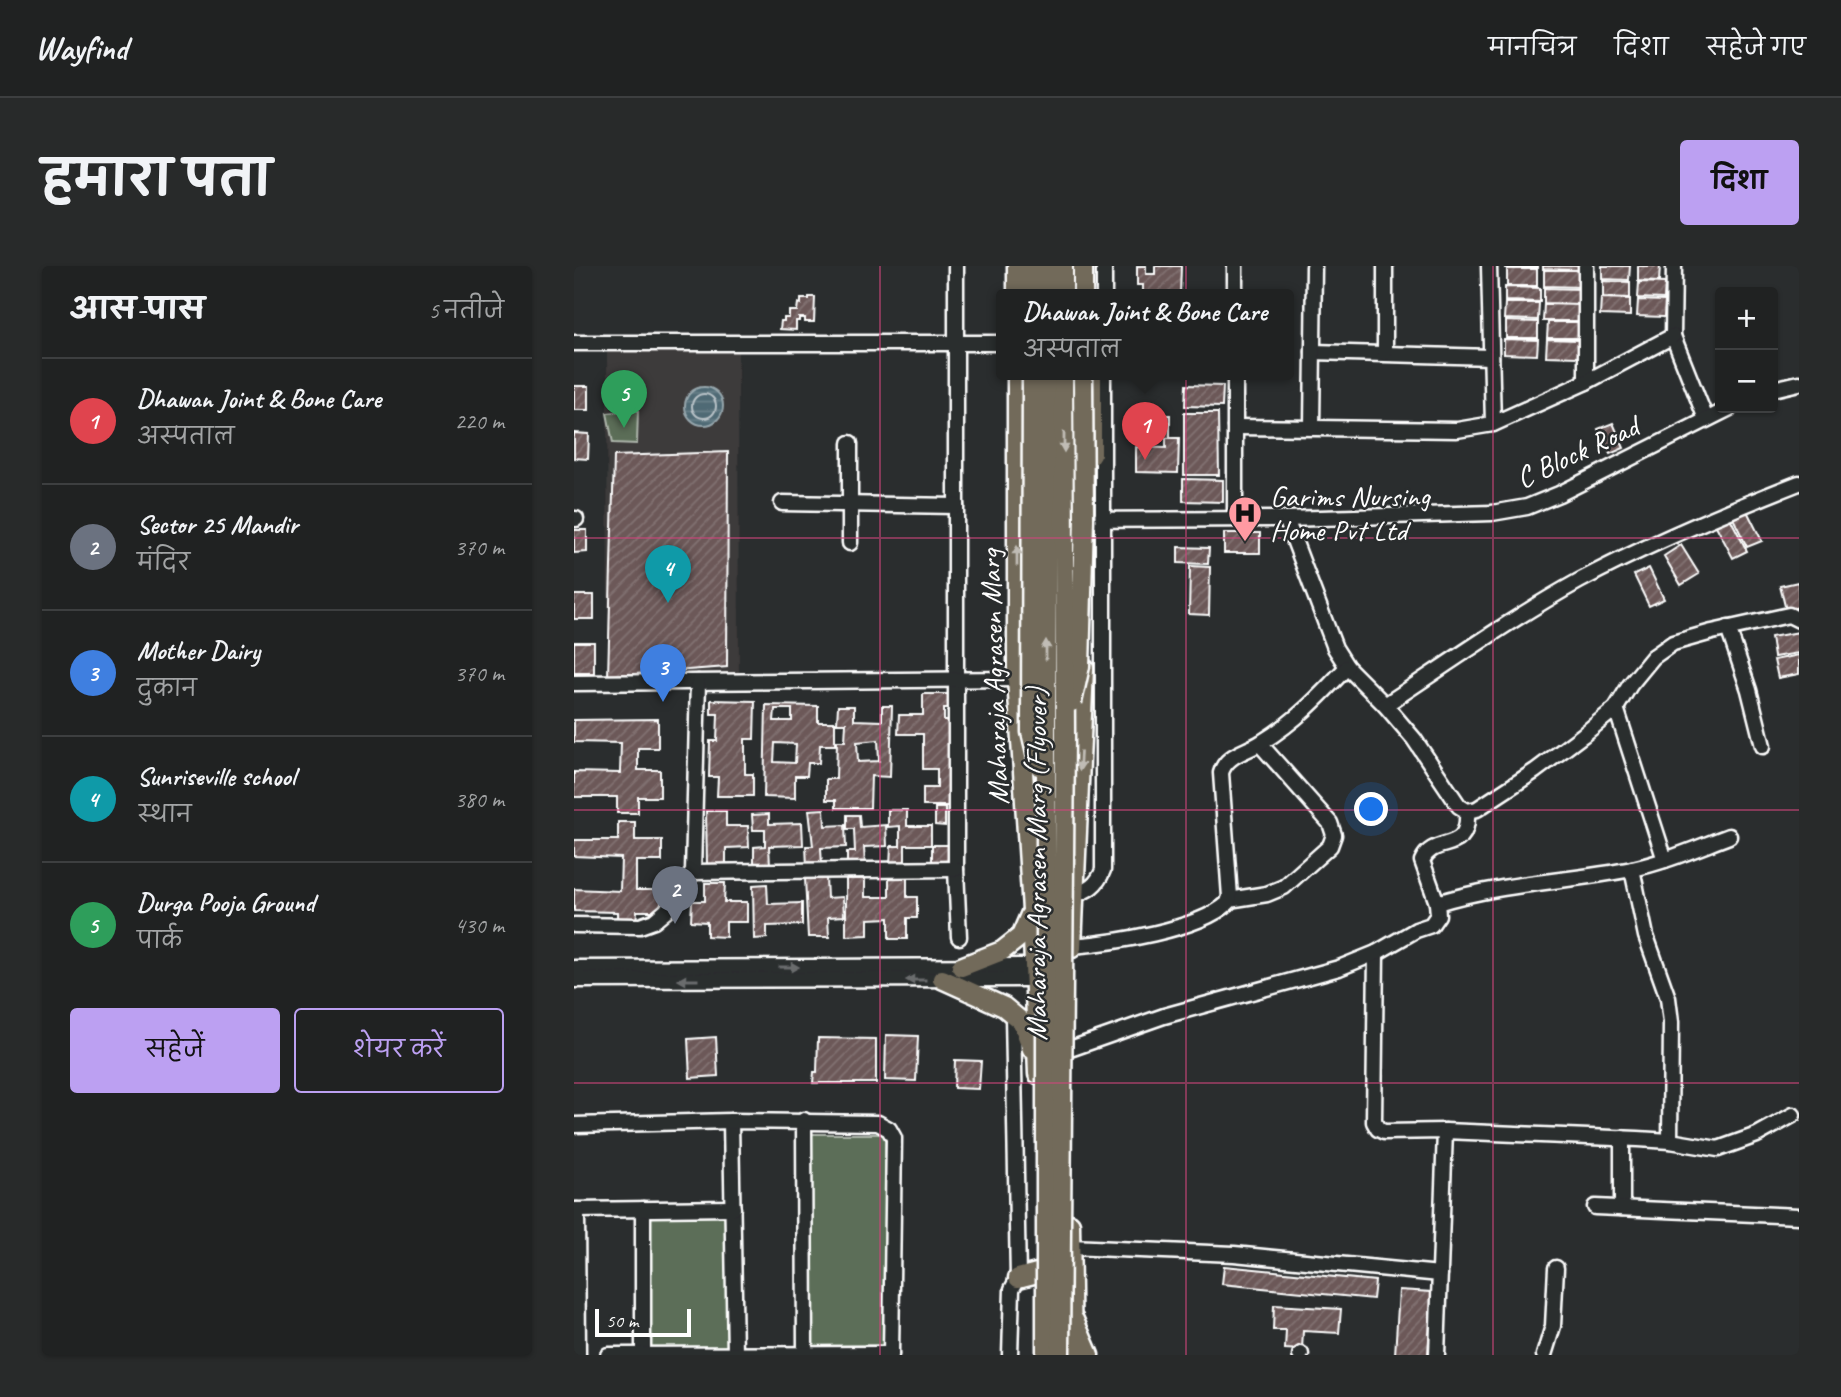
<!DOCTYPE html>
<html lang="hi">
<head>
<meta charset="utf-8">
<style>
  body { margin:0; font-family:Caveat,"Playpen Sans Deva",sans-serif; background:#282a2a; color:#f1f3f6 }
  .controls { position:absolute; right:21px; top:21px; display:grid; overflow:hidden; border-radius:7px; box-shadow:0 2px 5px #0004 }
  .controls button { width:63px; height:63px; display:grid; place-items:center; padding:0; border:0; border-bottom:2px solid #3d3f40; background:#202222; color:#f1f3f6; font:35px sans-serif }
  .scale { position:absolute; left:21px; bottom:18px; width:96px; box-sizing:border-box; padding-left:7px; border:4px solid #fff; border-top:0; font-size:19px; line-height:24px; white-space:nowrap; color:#fff; -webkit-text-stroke:5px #2a2d2e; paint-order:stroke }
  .you { position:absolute; left:798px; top:544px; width:24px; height:24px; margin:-18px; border:5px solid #fff; border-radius:50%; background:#1a73e8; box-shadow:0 0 0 10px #1a73e833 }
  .badge { display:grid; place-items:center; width:46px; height:46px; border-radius:50%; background:#bca0f2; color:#fff; font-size:23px; font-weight:700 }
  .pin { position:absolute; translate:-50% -58px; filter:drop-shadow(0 2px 4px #0008) }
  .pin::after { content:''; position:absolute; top:37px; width:24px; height:21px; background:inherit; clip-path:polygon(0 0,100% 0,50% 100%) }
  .popup { position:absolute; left:422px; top:23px; width:298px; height:91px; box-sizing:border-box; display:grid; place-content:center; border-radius:7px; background:#202222; filter:drop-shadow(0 2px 5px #0005); font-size:23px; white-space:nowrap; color:#a2a4a5 }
  .popup b { font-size:26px; color:#f1f3f6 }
  .popup::after { content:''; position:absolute; left:50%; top:100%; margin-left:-14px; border:14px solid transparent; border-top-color:#202222 }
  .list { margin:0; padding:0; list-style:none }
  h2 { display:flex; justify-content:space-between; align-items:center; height:91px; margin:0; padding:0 28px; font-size:30px }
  h2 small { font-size:23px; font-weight:400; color:#a2a4a5 }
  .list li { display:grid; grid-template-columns:46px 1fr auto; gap:21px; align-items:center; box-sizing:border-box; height:126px; padding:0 28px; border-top:2px solid #3d3f40 }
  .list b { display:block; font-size:26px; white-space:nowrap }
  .list p { margin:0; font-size:23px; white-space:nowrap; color:#a2a4a5 }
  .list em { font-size:23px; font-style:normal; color:#a2a4a5 }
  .actions { display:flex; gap:14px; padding:21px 28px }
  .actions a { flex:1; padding:16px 0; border:2px solid #bca0f2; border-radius:7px; text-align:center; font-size:24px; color:#bca0f2 }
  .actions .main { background:#bca0f2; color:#111 }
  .map { position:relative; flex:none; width:1225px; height:1089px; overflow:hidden; border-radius:7px }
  header { display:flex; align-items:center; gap:42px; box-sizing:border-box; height:98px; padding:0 35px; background:#202222; border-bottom:2px solid #3d3f40 }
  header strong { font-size:33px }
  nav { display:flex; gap:38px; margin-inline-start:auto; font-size:24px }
  .intro { display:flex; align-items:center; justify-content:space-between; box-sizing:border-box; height:168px; padding:0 42px }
  h1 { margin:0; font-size:49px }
  .button { padding:18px 32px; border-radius:7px; background:#bca0f2; color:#111; font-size:24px; font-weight:700 }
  main { display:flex; gap:42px; padding:0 42px }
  aside { flex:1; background:#202222; border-radius:7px; box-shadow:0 2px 5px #0004 }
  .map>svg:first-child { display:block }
</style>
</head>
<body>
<header>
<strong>Wayfind</strong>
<nav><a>मानचित्र</a><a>दिशा</a><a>सहेजे गए</a></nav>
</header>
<div class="intro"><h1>हमारा पता</h1><a class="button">दिशा</a></div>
<main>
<aside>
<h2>आस-पास<small>5 नतीजे</small></h2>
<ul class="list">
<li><span class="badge" style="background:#e0444e">1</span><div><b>Dhawan Joint &amp; Bone Care</b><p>अस्पताल</p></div><em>220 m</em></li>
<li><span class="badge" style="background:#6b7280">2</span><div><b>Sector 25 Mandir</b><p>मंदिर</p></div><em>370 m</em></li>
<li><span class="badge" style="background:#3f7fe0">3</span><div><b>Mother Dairy</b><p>दुकान</p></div><em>370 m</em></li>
<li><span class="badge" style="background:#0f9aa8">4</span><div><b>Sunriseville school</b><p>स्थान</p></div><em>380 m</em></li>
<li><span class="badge" style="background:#2e9e5b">5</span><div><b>Durga Pooja Ground</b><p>पार्क</p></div><em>430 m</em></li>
</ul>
<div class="actions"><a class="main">सहेजें</a><a>शेयर करें</a></div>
</aside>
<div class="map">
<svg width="1225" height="1089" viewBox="0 0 1225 1089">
  <defs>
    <pattern id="water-rules" width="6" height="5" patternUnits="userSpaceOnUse" patternTransform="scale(1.75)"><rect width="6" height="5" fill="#506a75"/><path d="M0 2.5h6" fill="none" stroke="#6a808a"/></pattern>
    <pattern id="building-hatch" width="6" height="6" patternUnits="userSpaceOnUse" patternTransform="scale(1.75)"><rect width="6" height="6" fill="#6c5959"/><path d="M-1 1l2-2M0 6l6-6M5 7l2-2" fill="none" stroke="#827272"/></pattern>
  </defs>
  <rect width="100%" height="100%" fill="#2a2d2e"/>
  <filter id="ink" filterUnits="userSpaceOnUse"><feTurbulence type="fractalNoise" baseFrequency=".0143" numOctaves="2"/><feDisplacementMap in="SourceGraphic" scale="14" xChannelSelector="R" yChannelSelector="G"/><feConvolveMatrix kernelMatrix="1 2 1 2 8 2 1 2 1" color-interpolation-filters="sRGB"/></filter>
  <g filter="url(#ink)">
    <!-- built -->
    <polygon fill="#3e3a3b" points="33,86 164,86 165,409 34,410"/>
    <!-- green -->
    <g fill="#5c6e58" stroke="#aeb6ac" stroke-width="2">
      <polygon points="64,143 63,178 39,177 33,147"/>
      <polygon points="235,868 311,868 312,1079 236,1080"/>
      <rect x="76" y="948" width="77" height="135"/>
    </g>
    <!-- water -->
    <circle fill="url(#water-rules)" stroke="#96a6ac" stroke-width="2" cx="130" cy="140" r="19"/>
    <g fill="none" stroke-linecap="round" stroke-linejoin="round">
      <!-- shore -->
      <circle stroke="#b9c3c8" stroke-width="2" cx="130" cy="140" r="12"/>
    </g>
    <!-- building -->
    <g fill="url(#building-hatch)" stroke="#fff" stroke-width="2" fill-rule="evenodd">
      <polygon points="563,0 572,0 572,8 581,8 581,0 607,0 606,28 569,28 569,19 563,19"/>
      <rect x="932" y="0" width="32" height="2"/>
      <polygon points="969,0 1008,0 1008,4 969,3"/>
      <polygon points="1028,0 1056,0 1055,14 1028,13"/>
      <polygon points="1064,0 1086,0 1085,16 1064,15"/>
      <rect x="933" y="3" width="30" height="17"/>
      <polygon points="970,4 1008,4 1007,21 970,20"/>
      <polygon points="1029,15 1056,16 1056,32 1029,31"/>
      <polygon points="1065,16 1091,17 1090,33 1064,32"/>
      <polygon points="931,21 966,22 966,36 931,35"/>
      <polygon points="970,22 1007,23 1006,38 970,37"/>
      <polygon points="235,31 241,31 240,56 231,56 231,52 225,52 225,55 222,55 222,64 206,63 207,55 210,55 210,52 215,52 215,45 223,45 224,37 227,38 227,33 235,33"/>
      <polygon points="1027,32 1056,33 1056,50 1026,49"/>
      <polygon points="1064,34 1091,35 1090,51 1063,50"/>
      <polygon points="931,37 965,37 964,54 930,53"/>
      <polygon points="970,38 1006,39 1006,55 969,55"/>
      <polygon points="932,55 964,56 964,72 932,72"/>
      <polygon points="974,56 1005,56 1004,72 973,72"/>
      <polygon points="930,73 964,74 963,89 930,88"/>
      <polygon points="973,73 1004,74 1004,91 972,90"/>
      <polygon points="612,119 649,120 648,141 611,140"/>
      <rect x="0" y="120" width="15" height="24"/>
      <polygon points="610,147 644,147 645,209 610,209"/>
      <polygon points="556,149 596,149 596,172 556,171"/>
      <polygon points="1039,157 1050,182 1036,188 1024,163"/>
      <polygon points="0,167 15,168 14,193 0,192"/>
      <polygon points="592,172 605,172 604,207 562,206 562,181 592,182"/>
      <polygon points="154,186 153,401 34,410 40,190"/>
      <polygon points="609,213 649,214 649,236 609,235"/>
      <polygon points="1172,243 1188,275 1173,281 1158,250"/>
      <polygon points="1155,250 1173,285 1159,292 1141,258"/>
      <polygon points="0,264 13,264 13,286 0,287"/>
      <rect x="650" y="267" width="36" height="20"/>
      <polygon points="1107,279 1125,308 1107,319 1090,290"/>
      <polygon points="604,281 635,282 634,298 604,297"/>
      <polygon points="616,300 636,301 635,349 615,348"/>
      <polygon points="1075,302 1090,333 1075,340 1060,309"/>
      <polygon points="1224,316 1225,341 1212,344 1206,320"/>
      <rect x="0" y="329" width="20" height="24"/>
      <polygon points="1225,366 1225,387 1200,391 1197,371"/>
      <rect x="0" y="376" width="20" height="31"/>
      <polygon points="1225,389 1225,408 1204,412 1200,394"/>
      <polygon points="349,428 377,428 377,442 370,442 370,455 377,455 376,540 349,540 349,522 363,522 363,503 349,503 349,468 324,468 325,449 349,449"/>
      <polygon points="137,434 181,435 180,473 171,473 171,508 179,508 179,530 143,530 144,511 135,511 136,475 143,475 144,448 137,448"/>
      <path d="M 192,439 L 244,440 L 244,456 L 261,456 L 261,479 L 246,479 L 245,497 L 234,497 L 233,510 L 221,510 L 221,532 L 190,531 ZM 201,443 L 218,443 L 218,455 L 200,455 ZM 201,477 L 222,478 L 221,497 L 200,496 Z"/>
      <path d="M 264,440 L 280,440 L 280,454 L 308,455 L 308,440 L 318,440 L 316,511 L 297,510 L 296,542 L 262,542 L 262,534 L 252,534 L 252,513 L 262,513 L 263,475 L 271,475 L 272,457 L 263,457 ZM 304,474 L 305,495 L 284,496 L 283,476 Z"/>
      <polygon points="84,453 84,482 64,482 64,504 86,504 86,531 64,531 64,547 43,547 43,531 0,531 0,506 46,507 47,477 0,476 0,454"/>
      <polygon points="361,542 371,542 371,560 361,559"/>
      <polygon points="250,543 251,560 271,559 272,581 247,582 248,600 233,600 232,580 239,580 235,544"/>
      <polygon points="314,544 333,544 333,560 357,560 357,579 331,579 331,598 316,599 317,580 326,580 326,560 314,561"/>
      <polygon points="132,545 152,545 152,560 174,560 175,581 152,582 152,599 133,599"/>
      <polygon points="195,548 195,558 228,557 229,579 195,580 196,599 180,600 180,581 191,580 191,564 179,564 178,549"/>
      <polygon points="273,549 285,549 286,561 312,559 313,580 290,581 291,599 273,600 273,586 281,586 280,563 273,563"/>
      <polygon points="44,556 61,556 61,574 88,574 88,595 62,595 62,624 87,624 87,645 63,645 62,657 43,657 43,646 0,645 0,623 46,625 47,592 0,590 0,574 44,574"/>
      <rect x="358" y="579" width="17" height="21"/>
      <polygon points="333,609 333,631 343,631 343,652 333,652 333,673 315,673 315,652 294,653 294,669 272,670 272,613 291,613 291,631 315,631 315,610"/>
      <polygon points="252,611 253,632 269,631 270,650 254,651 255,671 234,671 231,612"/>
      <polygon points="131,617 151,617 150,636 173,636 173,656 152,656 152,671 133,670 133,656 117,655 118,635 131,635"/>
      <polygon points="193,618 194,638 228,637 228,659 193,660 193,672 180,673 179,619"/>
      <polygon points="312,769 344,770 342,815 311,814"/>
      <polygon points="142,771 144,810 116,812 114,773"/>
      <polygon points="244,772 302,773 302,817 239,817 240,806 243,806"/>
      <polygon points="381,794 407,795 405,823 380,822"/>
      <polygon points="650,1000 801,1015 799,1033 648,1018"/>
      <polygon points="825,1024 858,1026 854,1089 821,1089"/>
      <polygon points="700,1039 767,1043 765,1067 729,1065 728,1084 711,1083 712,1064 699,1064"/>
    </g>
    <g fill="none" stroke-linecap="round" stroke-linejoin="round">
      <!-- minor casing -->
      <g stroke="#fff" stroke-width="19">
        <g id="minor">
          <polyline points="382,0 382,603 385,671"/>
          <polyline points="915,0 919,158"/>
          <polyline points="1100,0 1099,70 1132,153"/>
          <polyline points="530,28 530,0"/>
          <polyline points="661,28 661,0"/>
          <polyline points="0,77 428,77"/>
          <polyline points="739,86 917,91"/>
          <polyline points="811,87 811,0"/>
          <polyline points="1012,116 1012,0"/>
          <polyline points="1199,123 1225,117"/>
          <polyline points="661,161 883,164 919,158 1012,116 1099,70"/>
          <polyline points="738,161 740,0"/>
          <polyline points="276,177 276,277"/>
          <polyline points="208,237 382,240"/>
          <polyline points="661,252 661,108"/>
          <polyline points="0,253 2,253"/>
          <path d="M 712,253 L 761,382 L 773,401 L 811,439 C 875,397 938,352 1005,315 C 1076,277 1151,246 1225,217"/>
          <polyline points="480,254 712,253 918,247 953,241 985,228 1156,142"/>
          <polyline points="1154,362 1175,424 1189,480"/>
          <polyline points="0,417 443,413"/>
          <polyline points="811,439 840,473 885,540 893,545 903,543 961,505 1009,469 1042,442 1056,419 1079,391 1099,377 1138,366 1215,349 1225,354"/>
          <polyline points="1042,442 1091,594"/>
          <polyline points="1058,603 1072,670 1094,732 1097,756 1096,875"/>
          <polyline points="119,606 382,603"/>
          <path d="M 499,630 C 514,624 523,620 529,604 L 529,108"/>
          <polyline points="655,634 693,628 710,621 756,580 760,569 756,557 686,478"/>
          <path d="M 863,637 C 927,617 993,616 1058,603 C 1091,596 1123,582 1155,570"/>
          <polyline points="0,659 66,660 80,655 92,645 119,606 124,416"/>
          <path d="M 498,680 C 537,677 625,664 654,637 L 656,631 L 647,507 C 652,488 673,486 688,476 C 721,456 747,429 773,401"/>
          <polyline points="802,687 800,856 804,863 810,866 871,865 1064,873 1096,875 1144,883 1183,869 1219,849"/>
          <polyline points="0,702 459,700"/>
          <polyline points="0,714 459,713"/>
          <path d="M 496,783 L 590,750 L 765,702 L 802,687 L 842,664 L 857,659 L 864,649 L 863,637 L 848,595 C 860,567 896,591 893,545"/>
          <polyline points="230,854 231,1088"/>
          <polyline points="157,855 161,1088"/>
          <polyline points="0,859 157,855 304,857 315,863 320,872 317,1089"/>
          <polyline points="1048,872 1048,942"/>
          <polyline points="1021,941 1225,950"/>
          <polyline points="69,943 69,1089"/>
          <polyline points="0,944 159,942"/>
          <polyline points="3,944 4,1089"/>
          <polyline points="496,981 660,988 866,1008"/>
          <polyline points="34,1089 317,1088"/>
          <polyline points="436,1089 438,1023 444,1012 439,749"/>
          <polyline points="726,1089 727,1088"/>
          <polyline points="863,1089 871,865"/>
          <polyline points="970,1089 979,1060 982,1002"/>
        </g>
      </g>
      <!-- major casing -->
      <g stroke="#fff" stroke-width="23">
        <g id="major">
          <polyline points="489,0 489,28"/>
          <polyline points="509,0 509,28"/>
          <polyline points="443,28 443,0"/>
          <polyline points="458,28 458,0"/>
          <polyline points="472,28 472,0"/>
          <polyline points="443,108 443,413 458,644 464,808"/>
          <polyline points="518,189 518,108"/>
          <polyline points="498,682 510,402"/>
          <polyline points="387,701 428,685 447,670 456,649"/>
          <polyline points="368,713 430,741 448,756 458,783"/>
          <polyline points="496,958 498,1089"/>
          <polyline points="444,1012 467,1006"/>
          <polyline points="500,1054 515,1089"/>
        </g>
      </g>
      <!-- minor -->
      <use href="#minor" stroke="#2a2d2e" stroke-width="14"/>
      <!-- major -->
      <use href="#major" stroke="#726b5a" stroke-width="18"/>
      <!-- major-bridge casing -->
      <g stroke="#fff" stroke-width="23" stroke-linecap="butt">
        <g id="major-bridge">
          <polyline points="458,108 457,466 465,500"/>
          <polyline points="498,436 506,400 510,253 509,108"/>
          <polyline points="472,1089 472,108"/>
          <polyline points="486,1089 491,469 489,108"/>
        </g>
      </g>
      <!-- major-bridge -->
      <use href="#major-bridge" stroke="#726b5a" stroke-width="18"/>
    </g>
    <!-- one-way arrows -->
    <defs><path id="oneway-solid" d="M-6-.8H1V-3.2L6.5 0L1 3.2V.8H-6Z" transform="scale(1.75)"/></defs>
    <g fill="#c0bcb5">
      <use href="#oneway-solid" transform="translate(490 176) rotate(90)"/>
      <use href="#oneway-solid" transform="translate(443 290) rotate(-90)"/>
      <use href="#oneway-solid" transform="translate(472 384) rotate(-90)"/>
      <use href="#oneway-solid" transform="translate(506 495) rotate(93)"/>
    </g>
    <g fill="#6a6c6d">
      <use href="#oneway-solid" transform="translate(215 701)"/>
      <use href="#oneway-solid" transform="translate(114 714) rotate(180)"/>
      <use href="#oneway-solid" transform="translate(342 714) rotate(180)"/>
    </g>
  </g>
  <!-- grid -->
  <path fill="none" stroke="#ce467c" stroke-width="2" stroke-opacity="0.55" d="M 306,0 L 306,1089M 612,0 L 612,1089M 919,0 L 919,1089M 0,272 L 1225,272M 0,544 L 1225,544M 0,817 L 1225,817"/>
  <!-- icons -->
  <defs>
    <g id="hospital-pin" transform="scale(1.75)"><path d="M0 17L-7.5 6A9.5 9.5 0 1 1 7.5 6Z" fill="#ff9aa2" stroke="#2a2d2e"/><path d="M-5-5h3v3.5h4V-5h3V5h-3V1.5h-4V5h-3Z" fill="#111"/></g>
  </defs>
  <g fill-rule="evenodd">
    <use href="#hospital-pin" x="671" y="247"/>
  </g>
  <g text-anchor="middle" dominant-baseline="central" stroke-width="5" stroke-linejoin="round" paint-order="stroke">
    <!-- street labels -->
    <g font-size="30" fill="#fff" stroke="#2a2d2e">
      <text transform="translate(1003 186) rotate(-25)">C Block Road</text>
      <text transform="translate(420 411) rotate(-92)">Maharaja Agrasen Marg</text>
      <text transform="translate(462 598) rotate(-90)">Maharaja Agrasen Marg (Flyover)</text>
    </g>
    <!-- poi labels -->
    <g font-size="30" fill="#fff" stroke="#2a2d2e" text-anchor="start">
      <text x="696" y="230">Garims Nursing<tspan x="696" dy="34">Home Pvt Ltd</tspan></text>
    </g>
  </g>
</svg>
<div class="controls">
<button>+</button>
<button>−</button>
</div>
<div class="scale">50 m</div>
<div class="you"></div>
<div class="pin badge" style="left:571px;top:194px;background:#e0444e">1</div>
<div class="popup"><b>Dhawan Joint &amp; Bone Care</b>अस्पताल</div>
<div class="pin badge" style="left:101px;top:658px;background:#6b7280">2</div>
<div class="pin badge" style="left:89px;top:436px;background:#3f7fe0">3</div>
<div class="pin badge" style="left:94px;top:337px;background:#0f9aa8">4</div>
<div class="pin badge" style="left:50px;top:162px;background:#2e9e5b">5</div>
</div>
</main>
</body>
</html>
